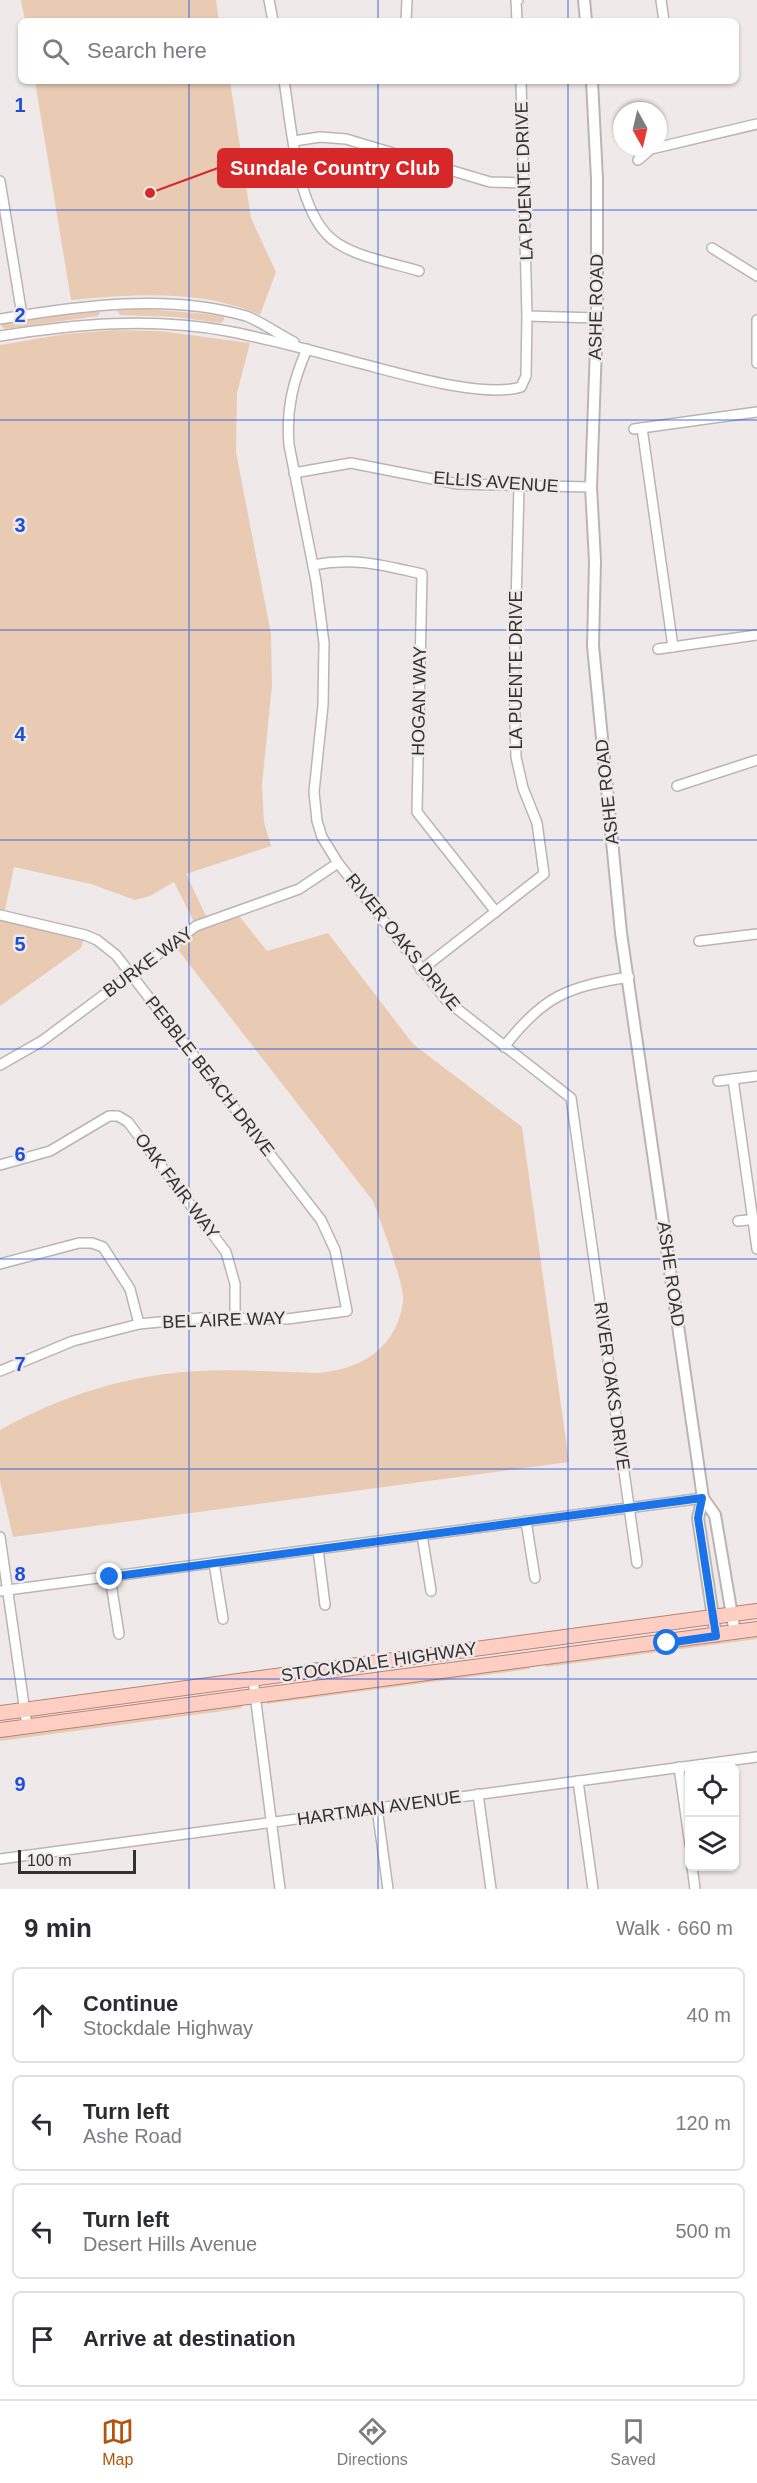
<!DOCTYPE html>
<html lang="en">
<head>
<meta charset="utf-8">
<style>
  body { margin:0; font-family:Helvetica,sans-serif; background:#f2f2f3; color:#2b2b33 }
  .controls { position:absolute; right:18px; bottom:18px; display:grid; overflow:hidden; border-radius:9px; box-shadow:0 2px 4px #0004 }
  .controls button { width:54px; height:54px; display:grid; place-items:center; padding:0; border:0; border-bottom:2px solid #e1e1e2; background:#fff; color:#2b2b33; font:30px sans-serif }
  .compass { position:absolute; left:613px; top:102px; width:54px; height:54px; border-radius:50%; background:#fff; box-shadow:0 2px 4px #0004; rotate:172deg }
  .scale { position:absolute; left:18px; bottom:15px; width:118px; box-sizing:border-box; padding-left:6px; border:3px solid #343132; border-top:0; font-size:16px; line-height:21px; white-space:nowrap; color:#343132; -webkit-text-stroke:4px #f0e9ea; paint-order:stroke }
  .stop { position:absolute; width:18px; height:18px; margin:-14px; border:4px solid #1a73e8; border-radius:50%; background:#fff }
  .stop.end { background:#1a73e8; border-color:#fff; box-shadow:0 2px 6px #0008 }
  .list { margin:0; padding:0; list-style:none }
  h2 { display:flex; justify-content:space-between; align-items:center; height:78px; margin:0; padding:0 24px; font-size:26px }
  h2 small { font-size:20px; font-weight:400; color:#7c7c81 }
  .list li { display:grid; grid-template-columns:39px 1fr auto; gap:18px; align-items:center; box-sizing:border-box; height:96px; margin:0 12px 12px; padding:0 12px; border:2px solid #e1e1e2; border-radius:9px }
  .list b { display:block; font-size:22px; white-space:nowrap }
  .list p { margin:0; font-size:20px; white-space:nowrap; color:#7c7c81 }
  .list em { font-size:20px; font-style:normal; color:#7c7c81 }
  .icon { flex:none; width:33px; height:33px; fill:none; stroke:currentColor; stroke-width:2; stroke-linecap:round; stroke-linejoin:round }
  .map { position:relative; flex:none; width:757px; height:1889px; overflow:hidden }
  .search { position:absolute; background:#fff; box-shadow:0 2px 4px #0004; left:18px; right:18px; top:18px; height:66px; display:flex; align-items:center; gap:15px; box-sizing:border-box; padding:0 21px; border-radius:9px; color:#7c7c81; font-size:22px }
  .sheet { height:510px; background:#fff }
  nav { display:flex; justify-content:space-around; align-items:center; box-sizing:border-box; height:84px; border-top:2px solid #e1e1e2; background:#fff; font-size:16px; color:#7c7c81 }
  nav a { display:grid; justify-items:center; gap:3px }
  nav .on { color:#b45309 }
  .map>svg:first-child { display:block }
</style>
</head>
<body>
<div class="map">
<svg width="757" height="1889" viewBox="0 0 757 1889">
  <rect width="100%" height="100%" fill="#f0e9ea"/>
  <!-- green -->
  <g fill="#e9cbb4">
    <polygon points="21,0 216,0 219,21 25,21"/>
    <path d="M 35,81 L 230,81 L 251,218 L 276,272 L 260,315 C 203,289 132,294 71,300 Z"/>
    <polygon points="123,307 219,315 224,316 224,320 221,323 176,317 120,315 117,311"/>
    <polygon points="97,308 100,313 98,316 5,329 1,326 6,322"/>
    <path d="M 114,330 L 160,331 L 250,343 L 237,393 L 236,452 L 271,634 L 272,685 L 262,785 L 264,822 L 271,846 L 186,874 L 208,920 L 235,911 L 267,951 L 328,933 L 413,1044 L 522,1127 L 569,1462 L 13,1537 L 0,1481 L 0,1430 C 61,1396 129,1374 199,1371 C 229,1369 260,1371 290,1372 C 302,1372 315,1374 326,1372 C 366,1367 398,1344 403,1301 C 405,1285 380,1220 373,1201 L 172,942 L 196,926 L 174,882 L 150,896 L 135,900 L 91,884 L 14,867 L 4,915 L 85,935 L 81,948 L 0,1006 L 0,345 L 65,334 Z"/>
    <polygon points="757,1637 757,1639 546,1667 545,1665"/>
    <polygon points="529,1665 530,1669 267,1704 267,1701"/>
    <polygon points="241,1704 242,1708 216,1712 0,1741 0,1737"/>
  </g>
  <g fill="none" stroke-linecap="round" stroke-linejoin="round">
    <!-- minor casing -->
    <g stroke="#bbb4b5" stroke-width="12">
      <g id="minor">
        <polyline points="269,0 273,21"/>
        <polyline points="661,0 664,21"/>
        <polyline points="406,21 407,0"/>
        <polyline points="517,21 516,0 518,0"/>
        <path d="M 284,81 C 292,127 296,217 337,243 C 360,258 393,263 419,271"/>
        <polyline points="294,141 320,137 346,139 490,182 525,183"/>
        <polyline points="638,160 651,149 757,124"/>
        <polyline points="0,181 22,315"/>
        <polyline points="712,248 757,276"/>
        <polyline points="527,316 597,318"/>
        <path d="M 0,319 C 78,306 168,293 246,316 C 262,322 278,334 294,342"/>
        <polyline points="757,320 757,363"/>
        <path d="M 0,336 C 76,324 150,317 227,331 C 270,339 313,351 355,362 C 395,372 482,399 521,387 L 526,376 L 527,316 L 521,81"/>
        <path d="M 307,349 C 293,381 286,409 289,445 L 316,581 L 324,643 L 323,705 L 314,792 L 317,821 L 322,837 L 338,863 L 447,1001 L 571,1098 L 637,1563"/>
        <polyline points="642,428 673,647"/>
        <polyline points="634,429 757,412"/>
        <polyline points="294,473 351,463 458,484 591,487"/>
        <path d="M 313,565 C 354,557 382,565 422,574 L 417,812 L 496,912"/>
        <polyline points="658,649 757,635"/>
        <polyline points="677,786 757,760"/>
        <polyline points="0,915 85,935 97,940 116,955 321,1220 335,1250 347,1311 287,1319 201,1318 139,1324 73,1341 0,1371"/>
        <polyline points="699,941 757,934"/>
        <polyline points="421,970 544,874 537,823 523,788 516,757 514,683 519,486"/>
        <path d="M 504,1047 C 543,996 567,987 629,977"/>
        <polyline points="0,1065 42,1041 196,926 299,889 338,863"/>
        <polyline points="733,1079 757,1249"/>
        <polyline points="718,1081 757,1076"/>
        <polyline points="0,1165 50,1151 109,1116 118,1116 128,1122 226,1252 235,1284 235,1318"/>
        <polyline points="738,1221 757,1219"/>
        <polyline points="0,1264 79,1243 92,1243 103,1247 130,1289 139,1324"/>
        <polyline points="526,1521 535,1578"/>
        <polyline points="422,1535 431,1591"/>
        <polyline points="0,1537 27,1726"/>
        <polyline points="318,1549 325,1605"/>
        <polyline points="214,1563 223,1619"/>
        <polyline points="110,1577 119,1634"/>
        <polyline points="0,1591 703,1498"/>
        <polyline points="253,1679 280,1889"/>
        <polyline points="679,1767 690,1845"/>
        <polyline points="578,1781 593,1889"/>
        <polyline points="478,1794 491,1889"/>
        <polyline points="377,1808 388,1889"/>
        <polyline points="0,1859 757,1757"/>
        <polyline points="692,1866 695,1889"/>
      </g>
    </g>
    <!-- tertiary casing -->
    <g stroke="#bbb4b5" stroke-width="14">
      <g id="tertiary">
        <polyline points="584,0 586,21"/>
        <polyline points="592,81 597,179 597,318 591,487 595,561 593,646 621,933 703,1498 698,1518 716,1636"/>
        <polyline points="703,1498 715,1515 735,1633"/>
      </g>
    </g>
    <!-- primary casing -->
    <g stroke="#b88276" stroke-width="16">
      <g id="primary">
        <polyline points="0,1713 757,1611"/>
        <polyline points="0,1730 757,1629"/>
      </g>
    </g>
    <!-- minor -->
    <use href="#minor" stroke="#fff" stroke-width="9"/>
    <!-- tertiary -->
    <use href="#tertiary" stroke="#fff" stroke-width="10"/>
    <!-- primary -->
    <use href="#primary" stroke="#ffcec2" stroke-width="14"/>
  </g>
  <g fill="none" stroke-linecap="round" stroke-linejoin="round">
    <!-- route -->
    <polyline stroke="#1a73e8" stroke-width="8" points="110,1577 702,1498 698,1518 716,1636 667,1643"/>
  </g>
  <!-- grid -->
  <path fill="none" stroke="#1d4ed8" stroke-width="1.5" stroke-opacity="0.55" d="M 189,0 L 189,21M 378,0 L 378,21M 568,0 L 568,21M 189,81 L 189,1889M 378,81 L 378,1889M 568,81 L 568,1889M 0,210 L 757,210M 0,420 L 757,420M 0,630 L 757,630M 0,840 L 757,840M 0,1049 L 757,1049M 0,1259 L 757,1259M 0,1469 L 757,1469M 0,1679 L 757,1679"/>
  <g text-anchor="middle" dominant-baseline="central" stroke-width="5" stroke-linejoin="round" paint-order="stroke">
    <!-- street labels -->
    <g font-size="18" fill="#343132" stroke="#f0e9ea">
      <text transform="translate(524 181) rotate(-92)">LA PUENTE DRIVE</text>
      <text transform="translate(596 307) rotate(-89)">ASHE ROAD</text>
      <text transform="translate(496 482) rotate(4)">ELLIS AVENUE</text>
      <text transform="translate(516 670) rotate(-90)">LA PUENTE DRIVE</text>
      <text transform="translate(419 701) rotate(-89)">HOGAN WAY</text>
      <text transform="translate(607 792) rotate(-96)">ASHE ROAD</text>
      <text transform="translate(403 942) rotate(51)">RIVER OAKS DRIVE</text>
      <text transform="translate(148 962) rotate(-36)">BURKE WAY</text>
      <text transform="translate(210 1076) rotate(52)">PEBBLE BEACH DRIVE</text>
      <text transform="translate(177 1186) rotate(53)">OAK FAIR WAY</text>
      <text transform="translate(671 1274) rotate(82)">ASHE ROAD</text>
      <text transform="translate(224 1320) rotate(-2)">BEL AIRE WAY</text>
      <text transform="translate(612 1386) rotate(82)">RIVER OAKS DRIVE</text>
      <text transform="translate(379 1662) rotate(-8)">STOCKDALE HIGHWAY</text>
      <text transform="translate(379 1808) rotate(-8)">HARTMAN AVENUE</text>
    </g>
  </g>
  <g font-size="20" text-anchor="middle" font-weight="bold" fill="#1d4ed8" stroke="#f0e9ea" stroke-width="5" stroke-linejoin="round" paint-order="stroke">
    <text x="20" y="112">1</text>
    <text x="20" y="322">2</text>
    <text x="20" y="532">3</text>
    <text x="20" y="741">4</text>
    <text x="20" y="951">5</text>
    <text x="20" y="1161">6</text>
    <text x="20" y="1371">7</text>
    <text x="20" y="1581">8</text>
    <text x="20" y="1791">9</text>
  </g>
  <!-- callouts -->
  <path fill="none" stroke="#d62828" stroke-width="2" d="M150 193L218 168"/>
  <circle fill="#d62828" stroke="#f0e9ea" stroke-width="2" cx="150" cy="193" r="6"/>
  <rect fill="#d62828" stroke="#d62828" stroke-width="2" x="218" y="149" width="234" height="38" rx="6"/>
  <g font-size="20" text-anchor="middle" font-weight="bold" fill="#fff">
    <text x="335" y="175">Sundale Country Club</text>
  </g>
</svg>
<div class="controls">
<button><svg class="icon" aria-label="locate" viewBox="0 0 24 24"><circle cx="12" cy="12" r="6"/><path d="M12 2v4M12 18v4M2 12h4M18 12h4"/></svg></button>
<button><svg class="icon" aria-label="layers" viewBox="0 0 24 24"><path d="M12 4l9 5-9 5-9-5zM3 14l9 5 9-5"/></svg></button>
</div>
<svg class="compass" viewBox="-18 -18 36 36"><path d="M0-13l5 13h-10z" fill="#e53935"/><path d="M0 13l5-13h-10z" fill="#7c7c81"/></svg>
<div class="scale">100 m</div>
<div class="stop" style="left:667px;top:1643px"></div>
<div class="stop end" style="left:110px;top:1577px"></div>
<div class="search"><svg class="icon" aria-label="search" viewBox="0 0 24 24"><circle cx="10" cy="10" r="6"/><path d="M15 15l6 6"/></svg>Search here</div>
</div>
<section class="sheet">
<h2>9 min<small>Walk · 660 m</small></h2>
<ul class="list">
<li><svg class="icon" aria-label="ahead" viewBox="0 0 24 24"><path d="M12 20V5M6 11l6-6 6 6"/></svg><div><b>Continue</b><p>Stockdale Highway</p></div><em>40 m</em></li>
<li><svg class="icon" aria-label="left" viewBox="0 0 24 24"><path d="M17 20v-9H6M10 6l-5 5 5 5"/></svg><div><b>Turn left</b><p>Ashe Road</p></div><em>120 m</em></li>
<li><svg class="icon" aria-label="left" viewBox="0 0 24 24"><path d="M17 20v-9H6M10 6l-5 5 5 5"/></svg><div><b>Turn left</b><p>Desert Hills Avenue</p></div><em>500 m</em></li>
<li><svg class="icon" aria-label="arrive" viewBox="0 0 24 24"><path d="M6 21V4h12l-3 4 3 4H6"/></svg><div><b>Arrive at destination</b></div></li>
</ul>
</section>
<nav>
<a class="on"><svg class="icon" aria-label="map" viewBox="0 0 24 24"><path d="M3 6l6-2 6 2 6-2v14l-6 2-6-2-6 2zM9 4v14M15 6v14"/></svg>Map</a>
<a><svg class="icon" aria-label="directions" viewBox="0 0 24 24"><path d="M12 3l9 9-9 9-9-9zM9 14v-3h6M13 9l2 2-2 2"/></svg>Directions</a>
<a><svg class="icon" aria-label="saved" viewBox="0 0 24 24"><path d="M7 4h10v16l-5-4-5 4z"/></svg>Saved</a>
</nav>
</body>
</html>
